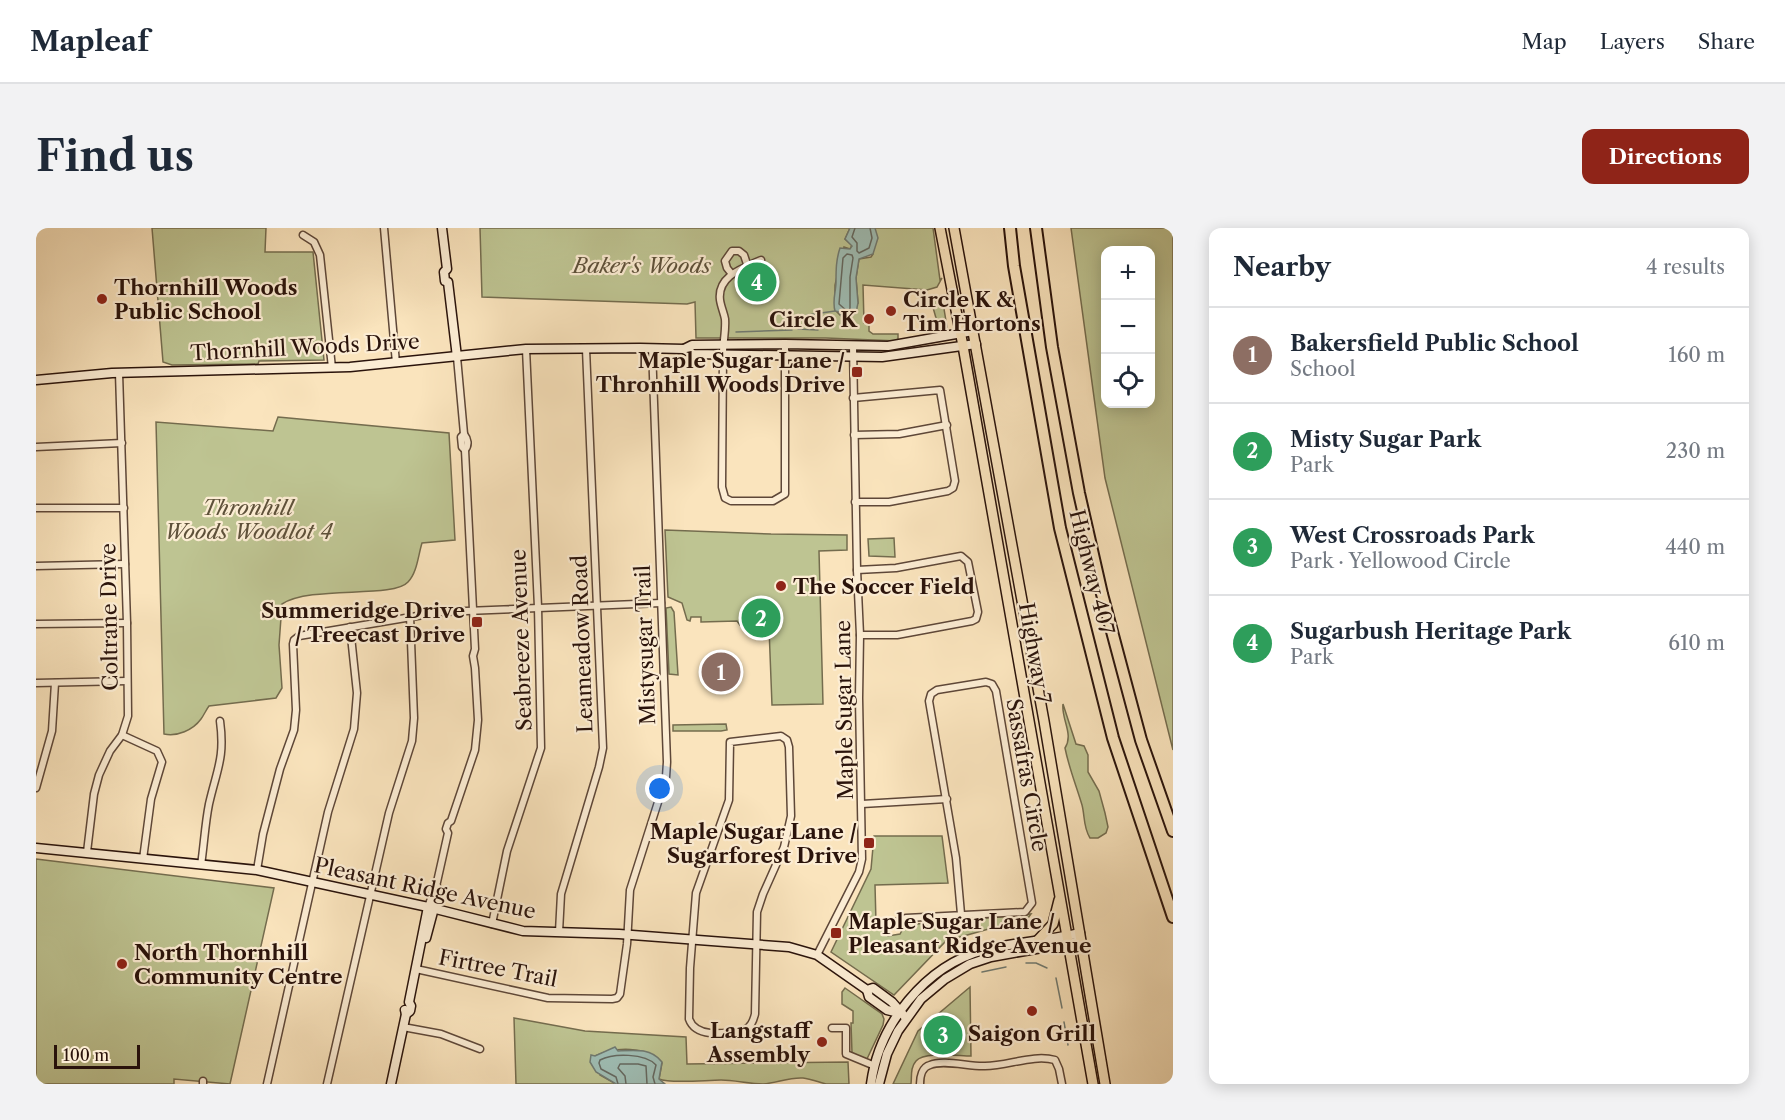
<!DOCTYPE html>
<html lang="en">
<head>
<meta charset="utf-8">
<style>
  body { margin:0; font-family:"Libre Caslon Text",serif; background:#f2f2f3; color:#1f2937 }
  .controls { position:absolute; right:18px; top:18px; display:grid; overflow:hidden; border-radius:12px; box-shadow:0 3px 15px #0003 }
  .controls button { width:54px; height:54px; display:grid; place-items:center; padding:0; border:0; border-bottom:2px solid #e0e1e3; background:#fff; color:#1f2937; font:30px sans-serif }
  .scale { position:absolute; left:18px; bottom:15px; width:86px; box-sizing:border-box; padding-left:6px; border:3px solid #2a130b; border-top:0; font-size:16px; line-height:21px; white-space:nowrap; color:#2a130b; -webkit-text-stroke:4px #fcedd4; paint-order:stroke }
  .you { position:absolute; left:624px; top:561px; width:21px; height:21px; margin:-15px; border:4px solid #fff; border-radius:50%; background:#1a73e8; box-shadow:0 0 0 9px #1a73e833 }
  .badge { display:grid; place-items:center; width:39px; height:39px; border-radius:50%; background:#8f2418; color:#fff; font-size:20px; font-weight:700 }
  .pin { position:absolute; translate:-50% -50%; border:3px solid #fff; box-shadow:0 2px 6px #0006 }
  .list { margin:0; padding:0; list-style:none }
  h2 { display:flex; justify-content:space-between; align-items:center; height:78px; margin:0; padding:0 24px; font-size:26px }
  h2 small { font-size:20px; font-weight:400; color:#747a83 }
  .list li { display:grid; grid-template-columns:39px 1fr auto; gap:18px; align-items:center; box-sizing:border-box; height:96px; padding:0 24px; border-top:2px solid #e0e1e3 }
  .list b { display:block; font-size:22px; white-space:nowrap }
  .list p { margin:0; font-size:20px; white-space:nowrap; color:#747a83 }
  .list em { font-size:20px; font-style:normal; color:#747a83 }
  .icon { flex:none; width:33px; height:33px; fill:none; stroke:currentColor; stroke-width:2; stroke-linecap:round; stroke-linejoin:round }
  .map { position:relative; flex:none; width:1137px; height:856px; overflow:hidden; border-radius:12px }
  header { display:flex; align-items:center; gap:36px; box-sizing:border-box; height:84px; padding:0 30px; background:#fff; border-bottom:2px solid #e0e1e3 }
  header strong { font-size:28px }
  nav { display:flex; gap:33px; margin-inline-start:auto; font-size:21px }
  .intro { display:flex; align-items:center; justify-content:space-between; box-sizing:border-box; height:144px; padding:0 36px }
  h1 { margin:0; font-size:42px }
  .button { padding:15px 27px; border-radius:12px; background:#8f2418; color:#fff; font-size:21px; font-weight:700 }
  main { display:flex; gap:36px; padding:0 36px }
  aside { flex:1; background:#fff; border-radius:12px; box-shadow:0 3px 15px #0003 }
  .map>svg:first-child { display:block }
</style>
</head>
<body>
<header>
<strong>Mapleaf</strong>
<nav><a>Map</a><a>Layers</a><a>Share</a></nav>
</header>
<div class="intro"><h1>Find us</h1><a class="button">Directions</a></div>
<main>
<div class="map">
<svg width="1137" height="856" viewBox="0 0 1137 856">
  <rect width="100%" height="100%" fill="#fae4bd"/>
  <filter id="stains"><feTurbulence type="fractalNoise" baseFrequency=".00333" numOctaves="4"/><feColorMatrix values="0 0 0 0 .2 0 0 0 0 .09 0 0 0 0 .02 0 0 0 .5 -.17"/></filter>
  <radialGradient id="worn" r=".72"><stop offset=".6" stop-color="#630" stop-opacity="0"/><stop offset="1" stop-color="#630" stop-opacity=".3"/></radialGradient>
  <!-- green -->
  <g fill="#bec492" stroke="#746c4e" stroke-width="1.5" fill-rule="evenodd">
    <polygon points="116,0 230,0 229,24 277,24 288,132 223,133 222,136 136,137 127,134"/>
    <polygon points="444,0 814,0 809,11 816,17 814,21 808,19 799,57 799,82 804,87 822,75 820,50 823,31 835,29 837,26 833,0 897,0 904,52 906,50 901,59 891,62 827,57 828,95 833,95 833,103 837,106 862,106 862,113 790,110 660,110 659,74 651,76 446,69"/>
    <path d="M 1035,0 L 1137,0 L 1137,522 L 1069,250 ZM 1070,22 L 1114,22 L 1114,176 L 1070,176 Z"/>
    <polygon points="904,68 906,69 911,99 907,105 893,107 900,90 894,69"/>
    <path d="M 242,189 L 413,205 L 419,312 L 386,315 C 382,328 381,345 372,354 C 357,371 275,357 246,376 L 243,417 L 246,460 L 240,470 L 173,478 C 170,482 168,487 165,491 C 157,502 141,509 128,506 L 120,194 L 237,203 Z"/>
    <path d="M 629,302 L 735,306 L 811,307 L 811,322 L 783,323 L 787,476 L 736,477 L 733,400 L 725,400 L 725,403 C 709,404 710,406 701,393 L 665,394 L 665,389 L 655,389 L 654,393 L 651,392 L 646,375 L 632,369 Z"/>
    <polygon points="858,310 859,329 833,328 832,311"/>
    <polygon points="635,379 638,384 642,447 633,446 630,380"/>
    <path d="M 1027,476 L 1040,516 L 1048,518 L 1052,527 L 1052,544 L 1063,563 L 1069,585 L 1072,599 L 1070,605 L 1062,610 L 1054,610 C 1047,599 1049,588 1046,577 C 1040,557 1033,540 1029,520 C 1038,506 1025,491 1027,476 Z"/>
    <polygon points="690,496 691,502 685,503 637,503 637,497"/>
    <polygon points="838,608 906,608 912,655 839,657 840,695 845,695 846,702 852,708 864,706 869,697 995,686 992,690 910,713 858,767 795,724 835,641"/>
    <polygon points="0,631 238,660 194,856 138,851 138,856 0,856"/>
    <path d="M 934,759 L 935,828 C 922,828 888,823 880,833 C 874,840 876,848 875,856 L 857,856 L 882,803 Z"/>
    <polygon points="809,760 846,786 848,791 847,797 830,833 816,825 815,795 817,795 817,783 806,776 806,764"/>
    <path d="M 478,790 L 549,803 L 650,809 L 651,836 L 812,834 L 813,856 C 806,856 797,856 790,856 C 782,854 775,851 767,850 C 753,849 741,855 727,856 C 713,856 699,852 685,852 C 670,852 634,856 623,851 L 626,835 C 612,817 577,819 559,828 L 564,847 L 580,856 L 480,856 Z"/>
  </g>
  <!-- water -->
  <g fill="#9fbeb5" stroke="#707a71" stroke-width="1.5">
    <path d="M 814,0 L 839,0 L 842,10 L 837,26 L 823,31 L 820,50 L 822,75 L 820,85 L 813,89 L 809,95 L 803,84 L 799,83 C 796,73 800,63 800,54 C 800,42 800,32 804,20 L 814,21 L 816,18 L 809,11 Z"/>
    <path d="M 579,819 L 582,823 C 599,822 615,820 626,834 L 623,851 L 629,856 L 580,856 L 560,844 L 554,834 L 555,827 L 559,828 Z"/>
  </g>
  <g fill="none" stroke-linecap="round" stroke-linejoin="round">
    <!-- shore -->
    <g stroke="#646860" stroke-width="1.5">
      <polyline points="819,0 816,9 821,15 821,23 823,25 833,20 836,10 834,0"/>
      <polygon points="811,26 816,27 817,30 814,49 814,81 811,83 803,76 807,30"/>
      <path d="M 582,856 L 580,849 L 565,841 L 563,835 L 564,832 C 577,825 609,825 620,837 L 617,849 L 619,856"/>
      <polyline points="590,856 589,848 582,840 584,836 602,836 610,838 611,856"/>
    </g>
    <!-- stream -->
    <g stroke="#707a71" stroke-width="1.5">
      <polyline points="771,87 799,83"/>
      <polyline points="762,101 782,102"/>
      <polyline points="700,104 756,102"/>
      <polyline points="990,735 1000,735 1011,740"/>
      <polyline points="946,744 970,739"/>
      <polyline points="1020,750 1026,780"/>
      <polyline points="1028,794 1032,817"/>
    </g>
    <!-- street casing -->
    <g stroke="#5e4738" stroke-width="9">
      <g id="street">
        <polyline points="348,0 360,135"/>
        <polyline points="267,7 278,14 284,27 296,140"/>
        <path d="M 725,32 C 707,40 681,48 684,72 C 685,79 688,85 689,91 C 690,103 687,114 687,125 L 686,259 L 689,270 L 695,273 L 737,273 L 749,266 L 749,116"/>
        <polyline points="695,45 691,40 689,33 696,23 703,23 708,27 712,39"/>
        <polyline points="817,170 904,162 919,253 917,260 912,263 853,274 819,274"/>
        <polyline points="428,206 425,209 426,219 429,222"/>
        <polyline points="818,207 863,206 911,197"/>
        <polyline points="0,219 86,215"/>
        <polyline points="0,280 88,280"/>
        <polyline points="0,338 89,336"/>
        <polyline points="821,342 860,340 925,328 932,334 942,384 940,391 936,393 861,407 824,407"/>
        <polyline points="0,396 91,395"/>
        <polyline points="0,455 91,453"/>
        <polyline points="86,507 121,523 126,534 115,571 107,631"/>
        <path d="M 745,508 L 751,512 L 753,519 L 755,588 L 748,619 L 727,666 L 721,684 L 719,786 C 717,794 715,798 708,803 C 691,805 660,811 653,791 L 654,740 L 660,665 L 693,572 L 694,514 Z"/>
        <polyline points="0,560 16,503 19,455"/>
        <polyline points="826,576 911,571"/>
        <polyline points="51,624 58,566 63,547 74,523 86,507 92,488 91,395 83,145"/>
        <path d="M 165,637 C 168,617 169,596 173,576 C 181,541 189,530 184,493"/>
        <polyline points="221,642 227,606 244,541 258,502 260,482 257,416 258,412 263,408 405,384 625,375"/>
        <path d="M 392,679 L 401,654 L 412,605 L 410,601 L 412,595 L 415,593 L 439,522 L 442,492 L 439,440 L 437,428 L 439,421 L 429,222 C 433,217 432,211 428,206 L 421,129"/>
        <polyline points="398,680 401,658"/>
        <polyline points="456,696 471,623 505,520 502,379 490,121"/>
        <polyline points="853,697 870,690 989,684 996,675 960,463 956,456 950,454 901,462 895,466 893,473 920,630 925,686"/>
        <polyline points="523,704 525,666 563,539 567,520 550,121"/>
        <polyline points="781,727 823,644 826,631 823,470 824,407 821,342 817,118"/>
        <polyline points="380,741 512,770 576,771 581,770 584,766 591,716 594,662 630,549 631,534 616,120"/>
        <polyline points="367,799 405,806 444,821"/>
        <polyline points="796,800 810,800 810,826 839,838"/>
        <polyline points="167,853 167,856"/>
        <polyline points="231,856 292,584 318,501 321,465 314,399"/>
        <polyline points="291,856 353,585 376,513 378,490 374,388"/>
        <path d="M 884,856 C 884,849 886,839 894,837 C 907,831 934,839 949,838 C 972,838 997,826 1019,832 L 1023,841 L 1026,856"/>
      </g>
    </g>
    <!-- secondary casing -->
    <g stroke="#2a130b" stroke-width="11">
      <g id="secondary">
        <polyline points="406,0 411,41 408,44 409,53 412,54 421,129"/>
        <polyline points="648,121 656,117 749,116 852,118 937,103"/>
        <polyline points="0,152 76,145 314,139 490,121 604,120 648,121 657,126 846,129 940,116"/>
        <polyline points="0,620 221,642 392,679 487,703 583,706 753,719 781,727 831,762 837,760 856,774 870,790"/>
        <polyline points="390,710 398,680"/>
        <polyline points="831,762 833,769 851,782 863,785"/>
        <polyline points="370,786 374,783 375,778 373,774 392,679"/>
        <polyline points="355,856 370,786 369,782"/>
        <path d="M 835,856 C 843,796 889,738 948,722 C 980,714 1013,712 1044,705"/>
        <polyline points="843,856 851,826 862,803 885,771 909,751 934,736 955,729 1045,713"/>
      </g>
    </g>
    <!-- primary casing -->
    <g stroke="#2a130b" stroke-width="12">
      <g id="primary">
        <polyline points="904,0 927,118 1057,856"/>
        <polyline points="918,0 1008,493 1069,856"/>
        <polyline points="1002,712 1017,696 1023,672"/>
      </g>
    </g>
    <!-- highway casing -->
    <g stroke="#2a130b" stroke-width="14">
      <g id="highway">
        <polyline points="974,0 978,38 1024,300 1077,510 1137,689"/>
        <polyline points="1000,0 1016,119 1043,265 1066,366 1105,512 1137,603"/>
      </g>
    </g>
    <!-- street -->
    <use href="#street" stroke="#fcedd4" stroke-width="6"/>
    <!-- secondary -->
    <use href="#secondary" stroke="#fcedd4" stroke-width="8"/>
    <!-- primary -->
    <use href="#primary" stroke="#fae4bd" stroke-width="9"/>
    <!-- highway -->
    <use href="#highway" stroke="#fae4bd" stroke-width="10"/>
  </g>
  <!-- markers -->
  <g fill="#8f2418" stroke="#fcedd4" stroke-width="2">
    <circle cx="66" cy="71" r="6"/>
    <circle cx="855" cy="83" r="6"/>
    <circle cx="833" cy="91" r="6"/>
    <rect x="815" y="138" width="12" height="12" rx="3"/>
    <circle cx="745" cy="358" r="6"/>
    <rect x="435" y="388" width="12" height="12" rx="3"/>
    <rect x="827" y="609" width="12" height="12" rx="3"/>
    <rect x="794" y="699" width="12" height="12" rx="3"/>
    <circle cx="86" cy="736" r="6"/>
    <circle cx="996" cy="783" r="6"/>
    <circle cx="786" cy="814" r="6"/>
  </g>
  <g text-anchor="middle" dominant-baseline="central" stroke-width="4.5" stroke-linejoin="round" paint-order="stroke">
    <!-- park labels -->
    <g font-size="21" font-style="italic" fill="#5e513a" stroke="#fcedd4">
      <text x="606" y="37">Baker's Woods</text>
      <text x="212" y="279">Thronhill<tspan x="212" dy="24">Woods Woodlot 4</tspan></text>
    </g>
    <!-- poi labels -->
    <g font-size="21" font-weight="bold" fill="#2a130b" stroke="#fcedd4" text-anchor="start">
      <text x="78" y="59">Thornhill Woods<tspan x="78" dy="24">Public School</tspan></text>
      <text x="867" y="71">Circle K &amp;<tspan x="867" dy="24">Tim Hortons</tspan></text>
      <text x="821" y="91" text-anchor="end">Circle K</text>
      <text x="809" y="132" text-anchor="end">Maple Sugar Lane /<tspan x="809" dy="24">Thronhill Woods Drive</tspan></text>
      <text x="757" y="358">The Soccer Field</text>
      <text x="429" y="382" text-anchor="end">Summeridge Drive<tspan x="429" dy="24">/ Treecast Drive</tspan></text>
      <text x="821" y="603" text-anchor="end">Maple Sugar Lane /<tspan x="821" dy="24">Sugarforest Drive</tspan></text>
      <text x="812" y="693">Maple Sugar Lane /<tspan x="812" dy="24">Pleasant Ridge Avenue</tspan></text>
      <text x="98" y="724">North Thornhill<tspan x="98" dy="24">Community Centre</tspan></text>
      <text x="774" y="802" text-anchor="end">Langstaff<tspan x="774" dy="24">Assembly</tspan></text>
      <text x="996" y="805" text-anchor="middle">Saigon Grill</text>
    </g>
    <!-- street labels -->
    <g font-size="21" fill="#2a130b" stroke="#fcedd4">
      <text transform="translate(269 119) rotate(-3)">Thornhill Woods Drive</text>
      <text transform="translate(1056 344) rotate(76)">Highway 407</text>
      <text transform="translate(73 389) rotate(-91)">Coltrane Drive</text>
      <text transform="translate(485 412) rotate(-92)">Seabreeze Avenue</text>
      <text transform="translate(546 416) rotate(-92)">Leameadow Road</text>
      <text transform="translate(609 417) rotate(-92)">Mistysugar Trail</text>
      <text transform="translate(999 425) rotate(80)">Highway 7</text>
      <text transform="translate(808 482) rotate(-91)">Maple Sugar Lane</text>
      <text transform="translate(991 547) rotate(80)">Sassafras Circle</text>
      <text transform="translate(389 660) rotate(12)">Pleasant Ridge Avenue</text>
      <text transform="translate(462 740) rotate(11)">Firtree Trail</text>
    </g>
  </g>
  <rect width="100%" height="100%" filter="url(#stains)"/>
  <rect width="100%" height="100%" fill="url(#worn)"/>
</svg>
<div class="controls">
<button>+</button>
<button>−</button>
<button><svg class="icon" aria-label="locate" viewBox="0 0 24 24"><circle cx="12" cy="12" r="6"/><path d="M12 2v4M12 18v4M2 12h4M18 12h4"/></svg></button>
</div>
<div class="scale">100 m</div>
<div class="you"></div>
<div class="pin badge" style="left:685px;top:444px;background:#8d6e63">1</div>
<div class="pin badge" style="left:725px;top:390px;background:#2e9e5b">2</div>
<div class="pin badge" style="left:907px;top:807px;background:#2e9e5b">3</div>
<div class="pin badge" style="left:721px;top:54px;background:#2e9e5b">4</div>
</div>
<aside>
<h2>Nearby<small>4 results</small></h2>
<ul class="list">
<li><span class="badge" style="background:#8d6e63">1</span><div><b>Bakersfield Public School</b><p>School</p></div><em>160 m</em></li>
<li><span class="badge" style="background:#2e9e5b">2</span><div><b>Misty Sugar Park</b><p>Park</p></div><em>230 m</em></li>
<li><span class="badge" style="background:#2e9e5b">3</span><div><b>West Crossroads Park</b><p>Park · Yellowood Circle</p></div><em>440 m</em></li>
<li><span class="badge" style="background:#2e9e5b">4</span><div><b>Sugarbush Heritage Park</b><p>Park</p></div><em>610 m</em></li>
</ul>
</aside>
</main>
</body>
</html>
